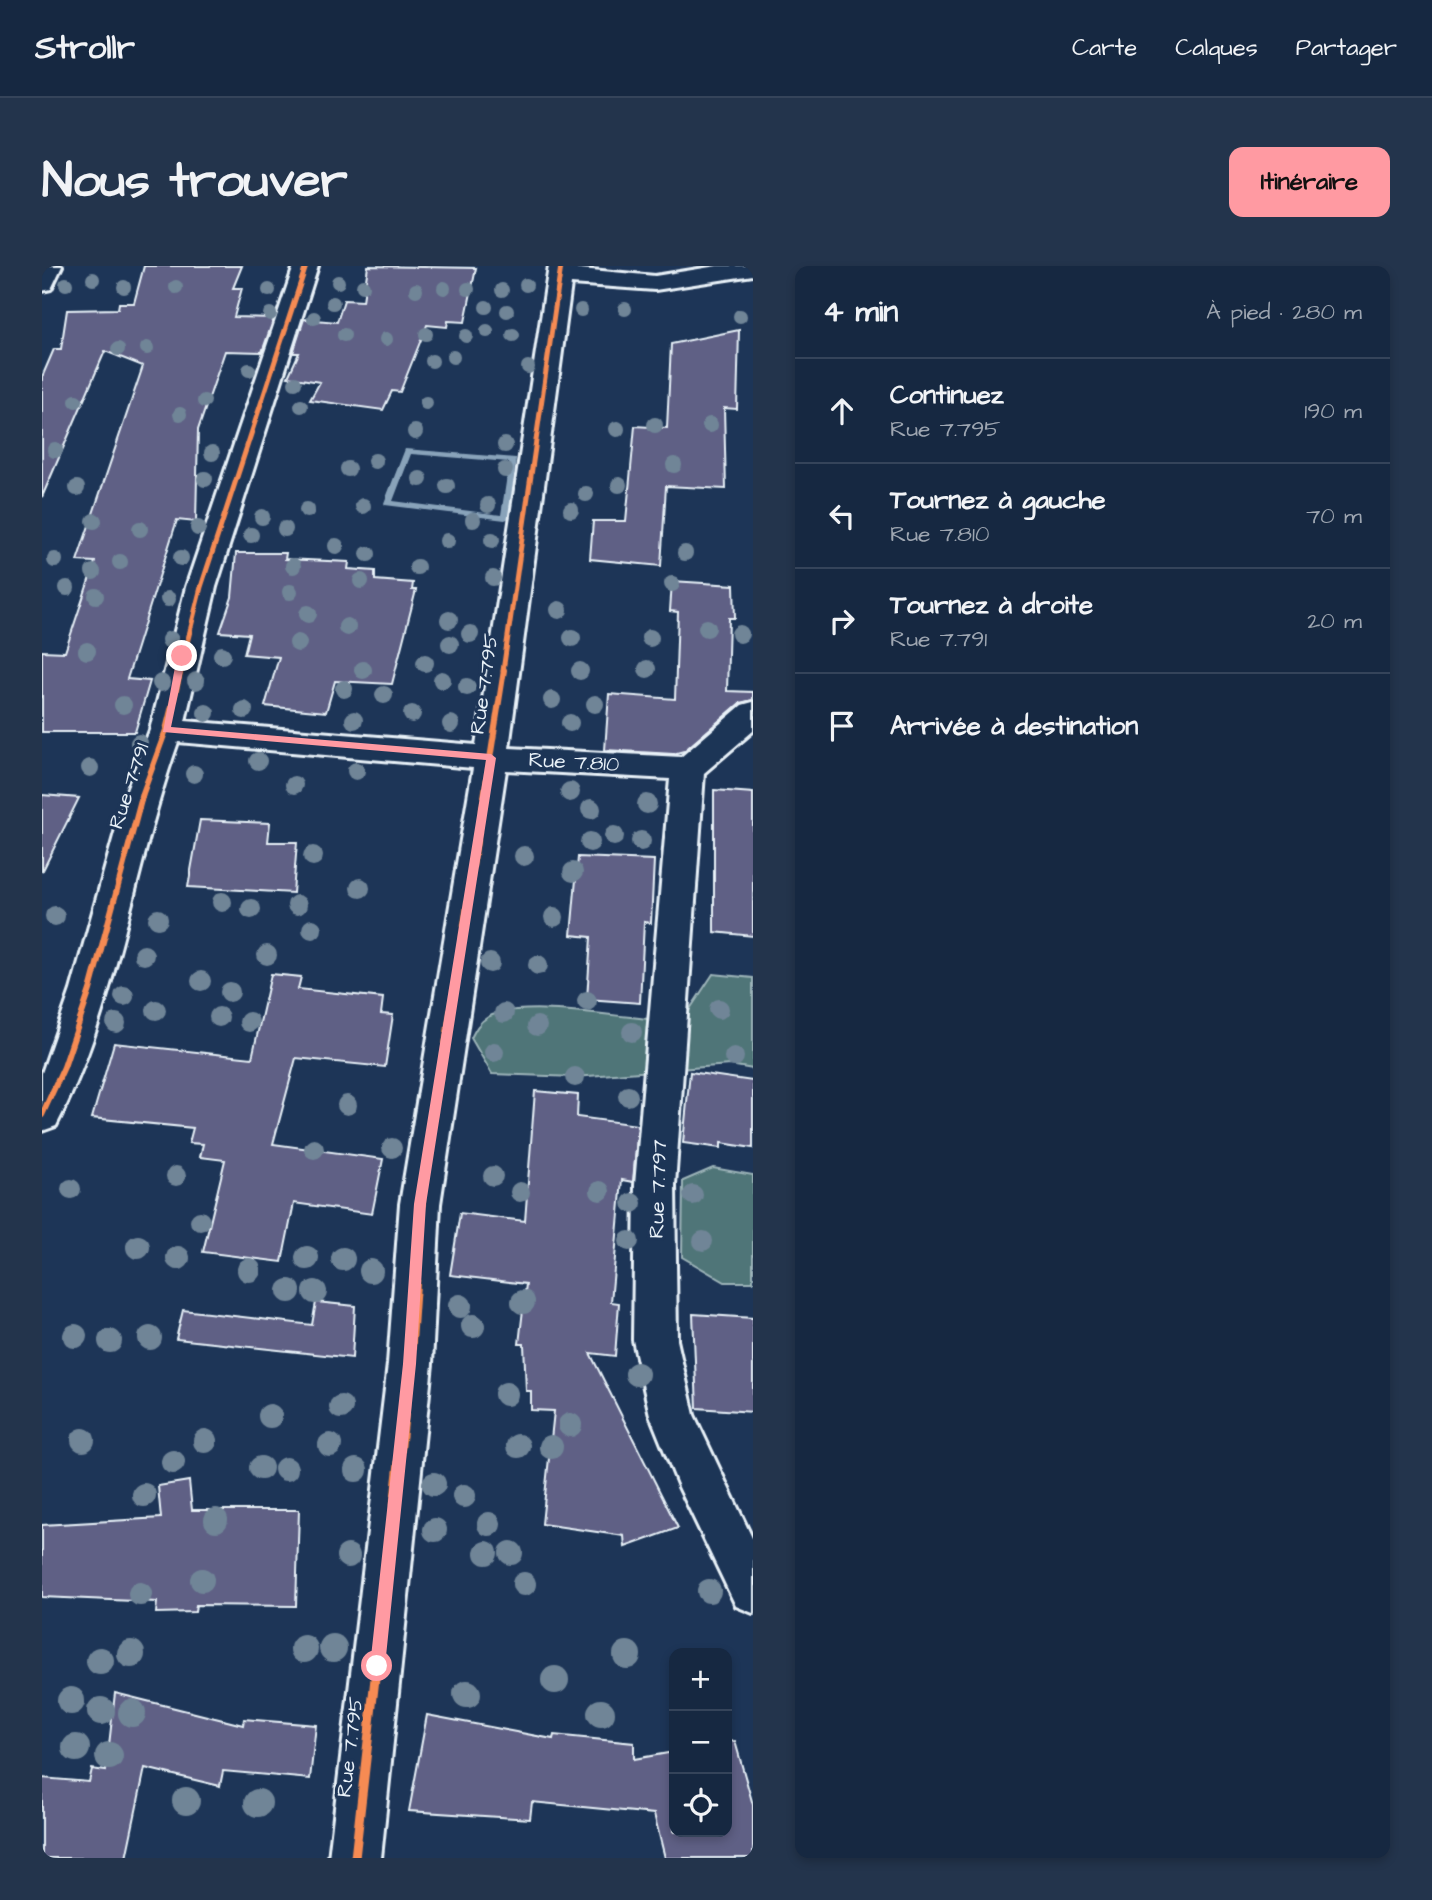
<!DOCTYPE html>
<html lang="fr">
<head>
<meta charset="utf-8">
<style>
  body { margin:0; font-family:"Architects Daughter",sans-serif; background:#23344c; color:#f1f3f6 }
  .controls { position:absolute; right:21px; bottom:21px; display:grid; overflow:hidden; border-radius:14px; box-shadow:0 4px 10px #0003 }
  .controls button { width:63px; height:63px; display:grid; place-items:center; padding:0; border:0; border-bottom:2px solid #35445a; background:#162841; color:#f1f3f6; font:35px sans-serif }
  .stop { position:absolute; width:21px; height:21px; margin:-16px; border:5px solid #ff9aa2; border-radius:50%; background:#fff }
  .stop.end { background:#ff9aa2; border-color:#fff; box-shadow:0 2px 7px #0008 }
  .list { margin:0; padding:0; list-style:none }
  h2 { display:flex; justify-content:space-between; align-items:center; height:91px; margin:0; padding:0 28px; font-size:30px }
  h2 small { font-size:23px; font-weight:400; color:#9ea6b1 }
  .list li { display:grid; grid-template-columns:46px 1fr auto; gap:21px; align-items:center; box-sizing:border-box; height:105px; padding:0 28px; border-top:2px solid #35445a }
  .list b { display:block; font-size:26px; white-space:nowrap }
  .list p { margin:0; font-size:23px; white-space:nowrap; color:#9ea6b1 }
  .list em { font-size:23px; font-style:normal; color:#9ea6b1 }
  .icon { flex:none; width:38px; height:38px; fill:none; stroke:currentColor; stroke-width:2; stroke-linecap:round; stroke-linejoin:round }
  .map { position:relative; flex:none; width:711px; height:1592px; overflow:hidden; border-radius:14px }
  header { display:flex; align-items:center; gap:42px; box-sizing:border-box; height:98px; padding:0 35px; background:#162841; border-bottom:2px solid #35445a }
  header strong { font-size:33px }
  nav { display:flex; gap:38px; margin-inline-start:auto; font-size:24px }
  .intro { display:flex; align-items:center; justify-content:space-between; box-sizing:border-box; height:168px; padding:0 42px }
  h1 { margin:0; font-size:49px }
  .button { padding:18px 32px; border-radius:14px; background:#ff9aa2; color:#111; font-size:24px; font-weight:700 }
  main { display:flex; gap:42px; padding:0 42px }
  aside { flex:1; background:#162841; border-radius:14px; box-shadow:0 4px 10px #0003 }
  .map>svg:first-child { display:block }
</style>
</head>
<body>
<header>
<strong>Strollr</strong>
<nav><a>Carte</a><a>Calques</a><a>Partager</a></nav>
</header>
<div class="intro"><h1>Nous trouver</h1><a class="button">Itinéraire</a></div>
<main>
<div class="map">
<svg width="711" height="1592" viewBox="0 0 711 1592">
  <rect width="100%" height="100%" fill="#1d3557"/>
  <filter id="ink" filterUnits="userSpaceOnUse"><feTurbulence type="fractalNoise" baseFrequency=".0143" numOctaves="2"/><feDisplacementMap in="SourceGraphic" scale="14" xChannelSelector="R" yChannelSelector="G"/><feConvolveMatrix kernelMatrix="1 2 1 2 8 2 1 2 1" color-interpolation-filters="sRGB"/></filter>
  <g filter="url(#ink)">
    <!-- green -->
    <g fill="#507578" stroke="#9cb3b8" stroke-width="2">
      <path d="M 671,708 L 711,712 L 711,803 L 688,799 L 533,811 L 450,808 L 429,772 C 433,764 437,756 446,751 C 479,733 584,752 626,755 L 642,752 Z"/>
      <polygon points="671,902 711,909 711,1016 683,1016 640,991 641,915"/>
    </g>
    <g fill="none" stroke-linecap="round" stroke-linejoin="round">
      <!-- stream -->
      <path fill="#89a3ba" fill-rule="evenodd" d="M 363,183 L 474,192 L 467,252 L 463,254 L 343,239 L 342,237 ZM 369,188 L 467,196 L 459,249 L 351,235 Z"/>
    </g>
    <!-- building -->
    <g fill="#5e6085" stroke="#e8f1f8" stroke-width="2">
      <polygon points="102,0 200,0 191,22 200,22 192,51 232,52 220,86 183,85 156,164 154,256 135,254 85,413 108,415 93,466 0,466 0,385 23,386 53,296 35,295 101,100 63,85 0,231 0,111 12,83 19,83 25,44 76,43 77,37 92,37"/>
      <polygon points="326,0 434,2 423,56 406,55 405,61 385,59 358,126 350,125 341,144 268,134 278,116 246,111 257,87 251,87 262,53 295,56 302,34 321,35"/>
      <polygon points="697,64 695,143 682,142 684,223 624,220 619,300 548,293 551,255 584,255 593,160 625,162 629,78"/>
      <polygon points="194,287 244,287 243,293 307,296 306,303 333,305 333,314 371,317 370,324 374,324 350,418 293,415 284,446 223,440 237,391 202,388 207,368 178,366 190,331"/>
      <polygon points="630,315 692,319 693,352 687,352 685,425 711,426 711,434 698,437 642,485 631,488 563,484 567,428 633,433 636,346 628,345"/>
      <polygon points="672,524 711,527 711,670 672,666"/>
      <polygon points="0,529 37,532 0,606"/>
      <polygon points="158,554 228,557 226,576 255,576 251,627 146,621"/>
      <polygon points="536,591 612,594 609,657 602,656 598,737 545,733 549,671 529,669"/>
      <polygon points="229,708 259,711 256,723 341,732 339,748 351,749 343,801 254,792 231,878 341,893 330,948 252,937 240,996 161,986 183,894 158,891 161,878 147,877 151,862 50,852 72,777 210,792"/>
      <polygon points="648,806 711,815 711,882 679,877 679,882 641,877"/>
      <polygon points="493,825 536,829 535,851 596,859 591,916 580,914 569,1036 577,1037 573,1090 548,1087 636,1262 583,1281 582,1270 500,1258 512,1145 489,1144 489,1125 484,1125 482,1078 477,1078 484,1018 408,1009 418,947 483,955"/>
      <polygon points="274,1036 313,1040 310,1092 134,1073 141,1044 270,1059"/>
      <polygon points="651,1048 711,1052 711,1146 655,1142"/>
      <polygon points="147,1215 150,1244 257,1244 254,1340 154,1339 153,1346 114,1347 115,1336 0,1331 0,1259 119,1252 116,1220"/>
      <polygon points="73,1427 201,1459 202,1453 274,1459 268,1513 181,1505 178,1520 103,1502 84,1592 0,1592 0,1512 47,1516 50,1503 64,1505"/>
      <polygon points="385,1449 511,1473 512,1469 592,1477 592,1493 632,1486 632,1566 685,1566 685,1476 693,1475 711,1539 711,1592 623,1592 612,1548 490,1536 488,1553 367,1545"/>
    </g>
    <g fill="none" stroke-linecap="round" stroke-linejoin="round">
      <!-- street casing -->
      <g stroke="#e8f1f8" stroke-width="6">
        <g id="street">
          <polygon points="0,0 20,0 9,23 0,25"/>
          <path d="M 252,0 L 276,0 L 174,321 L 143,455 L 434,479 L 507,0 L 613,10 L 675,0 L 711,0 L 711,9 L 613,24 L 529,18 L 467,482 L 639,491 L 700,439 L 711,436 L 711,465 L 662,507 L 633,919 L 635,1074 L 652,1149 L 711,1274 L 711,1347 L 694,1340 L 637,1221 L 608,1149 L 591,1074 L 593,919 L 628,513 L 464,504 L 398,938 L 390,1098 L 339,1592 L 287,1592 L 346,1098 L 358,938 L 431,502 L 136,476 C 91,602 76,740 14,860 L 0,865 L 0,807 L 29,724 L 84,527 L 108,464 L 144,321 Z"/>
        </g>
      </g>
      <!-- street -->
      <use href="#street" fill="#1d3557" fill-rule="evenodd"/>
      <!-- cycleway-far2 casing -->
      <g stroke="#1d3557" stroke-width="9">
        <g id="cycleway-far2">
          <polyline points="138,405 159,321 264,0"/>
          <polyline points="461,405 519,0"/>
        </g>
      </g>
      <!-- cycleway-far1 casing -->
      <g stroke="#1d3557" stroke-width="10">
        <g id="cycleway-far1">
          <polyline points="0,849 22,801 48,724 101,527 124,464 139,404"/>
          <polyline points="380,925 462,404"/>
        </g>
      </g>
      <!-- cycleway casing -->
      <g stroke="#1d3557" stroke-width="13">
        <polyline id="cycleway" points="313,1592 368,1098 380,923"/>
      </g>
      <!-- cycleway-far2 -->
      <use href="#cycleway-far2" stroke="#f68b52" stroke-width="5"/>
      <!-- cycleway-far1 -->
      <use href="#cycleway-far1" stroke="#f68b52" stroke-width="6"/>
      <!-- cycleway -->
      <use href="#cycleway" stroke="#f68b52" stroke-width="9"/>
    </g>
    <!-- trees -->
    <g fill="#708597">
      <circle cx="51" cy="13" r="7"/>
      <circle cx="296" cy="16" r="7"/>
      <circle cx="24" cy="18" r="7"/>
      <circle cx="484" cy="19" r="7"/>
      <circle cx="321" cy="20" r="7"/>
      <circle cx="82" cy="21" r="7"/>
      <circle cx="134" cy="21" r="7"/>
      <circle cx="402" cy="22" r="7"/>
      <circle cx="426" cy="23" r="7"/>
      <circle cx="227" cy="24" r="7"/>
      <circle cx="374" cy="24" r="7"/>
      <circle cx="460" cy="24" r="7"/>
      <circle cx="291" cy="37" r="7"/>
      <circle cx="444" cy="41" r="7"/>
      <circle cx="583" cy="43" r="7"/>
      <circle cx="539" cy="44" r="7"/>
      <circle cx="465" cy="45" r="7"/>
      <circle cx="228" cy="48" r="7"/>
      <circle cx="698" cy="50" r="7"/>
      <circle cx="272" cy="52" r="7"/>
      <circle cx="445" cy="65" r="7"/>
      <circle cx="384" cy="68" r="7"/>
      <circle cx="302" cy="69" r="7"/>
      <circle cx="471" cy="69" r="7"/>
      <circle cx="424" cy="70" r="7"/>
      <circle cx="344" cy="73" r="7"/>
      <circle cx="105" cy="82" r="7"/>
      <circle cx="76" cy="83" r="7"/>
      <circle cx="411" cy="91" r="7"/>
      <circle cx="390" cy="95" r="7"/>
      <circle cx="486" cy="101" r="7"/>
      <circle cx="207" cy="104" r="7"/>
      <circle cx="253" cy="117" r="7"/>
      <circle cx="34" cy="135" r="7"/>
      <circle cx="162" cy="135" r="7"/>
      <circle cx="384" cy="137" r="7"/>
      <circle cx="259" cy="140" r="7"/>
      <circle cx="138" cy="148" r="7"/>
      <circle cx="613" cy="159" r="8"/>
      <circle cx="668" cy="159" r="8"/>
      <circle cx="575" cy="163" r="8"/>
      <circle cx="373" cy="166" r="8"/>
      <circle cx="463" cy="179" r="8"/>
      <circle cx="13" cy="184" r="8"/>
      <circle cx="170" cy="187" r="8"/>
      <circle cx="333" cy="195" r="8"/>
      <circle cx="632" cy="199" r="8"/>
      <circle cx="306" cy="203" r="8"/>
      <circle cx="463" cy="204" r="8"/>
      <circle cx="163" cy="213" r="8"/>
      <circle cx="378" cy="213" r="8"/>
      <circle cx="577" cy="219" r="8"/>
      <circle cx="405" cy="220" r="8"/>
      <circle cx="35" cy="222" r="8"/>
      <circle cx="544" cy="228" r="8"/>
      <circle cx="446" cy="239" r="8"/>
      <circle cx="321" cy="240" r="8"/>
      <circle cx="265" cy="244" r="8"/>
      <circle cx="529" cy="244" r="8"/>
      <circle cx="220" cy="251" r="8"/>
      <circle cx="431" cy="254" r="8"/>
      <circle cx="52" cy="255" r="8"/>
      <circle cx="156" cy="262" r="8"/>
      <circle cx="98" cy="263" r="8"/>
      <circle cx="243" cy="263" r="8"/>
      <circle cx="209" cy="269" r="8"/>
      <circle cx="450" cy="274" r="8"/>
      <circle cx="405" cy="275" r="8"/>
      <circle cx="294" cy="280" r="8"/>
      <circle cx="643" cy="287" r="8"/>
      <circle cx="326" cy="288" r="8"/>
      <circle cx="139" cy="292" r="8"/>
      <circle cx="13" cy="294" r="8"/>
      <circle cx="78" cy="296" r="8"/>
      <circle cx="251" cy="300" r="8"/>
      <circle cx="375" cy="301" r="8"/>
      <circle cx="51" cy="306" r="8"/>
      <circle cx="451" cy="312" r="8"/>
      <circle cx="319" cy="315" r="8"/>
      <circle cx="630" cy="318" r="8"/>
      <circle cx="25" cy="322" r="8"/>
      <circle cx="248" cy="326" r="8"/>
      <circle cx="54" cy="330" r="8"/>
      <circle cx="126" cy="333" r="8"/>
      <circle cx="517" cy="344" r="9"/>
      <circle cx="266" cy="348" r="9"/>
      <circle cx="407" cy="354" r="9"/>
      <circle cx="305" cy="361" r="9"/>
      <circle cx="665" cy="362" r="9"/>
      <circle cx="428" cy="368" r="9"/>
      <circle cx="698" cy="368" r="9"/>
      <circle cx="530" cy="372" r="9"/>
      <circle cx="608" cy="372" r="9"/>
      <circle cx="128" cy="374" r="9"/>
      <circle cx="256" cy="377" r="9"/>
      <circle cx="408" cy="378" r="9"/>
      <circle cx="45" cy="385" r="9"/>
      <circle cx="180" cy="389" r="9"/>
      <circle cx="383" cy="397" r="9"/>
      <circle cx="605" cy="403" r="9"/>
      <circle cx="321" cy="404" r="9"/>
      <circle cx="538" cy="405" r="9"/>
      <circle cx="400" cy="414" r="9"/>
      <circle cx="154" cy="415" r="9"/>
      <circle cx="119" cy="417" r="9"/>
      <circle cx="425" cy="421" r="9"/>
      <circle cx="302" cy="423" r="9"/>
      <circle cx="342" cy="429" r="9"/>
      <circle cx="510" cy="434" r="9"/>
      <circle cx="553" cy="438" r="9"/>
      <circle cx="81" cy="439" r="9"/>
      <circle cx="202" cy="444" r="9"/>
      <circle cx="164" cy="447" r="9"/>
      <circle cx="370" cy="448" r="9"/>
      <circle cx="312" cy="454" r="9"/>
      <circle cx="528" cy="457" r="9"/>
      <circle cx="409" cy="458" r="9"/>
      <circle cx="97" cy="477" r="9"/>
      <circle cx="216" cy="495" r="9"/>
      <circle cx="48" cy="502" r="9"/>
      <circle cx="314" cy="505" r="9"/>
      <circle cx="152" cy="508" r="9"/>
      <circle cx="252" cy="519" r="9"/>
      <circle cx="528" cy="526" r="10"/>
      <circle cx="605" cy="538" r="10"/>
      <circle cx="549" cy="543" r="10"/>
      <circle cx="572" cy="570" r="10"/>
      <circle cx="599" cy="575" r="10"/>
      <circle cx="548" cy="576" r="10"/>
      <circle cx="271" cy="590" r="10"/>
      <circle cx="482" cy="590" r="10"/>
      <circle cx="531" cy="606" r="10"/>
      <circle cx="318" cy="622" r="10"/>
      <circle cx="180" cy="636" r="10"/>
      <circle cx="255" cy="639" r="10"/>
      <circle cx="209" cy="643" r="10"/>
      <circle cx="13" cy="650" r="10"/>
      <circle cx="512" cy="651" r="10"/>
      <circle cx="116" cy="653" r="10"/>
      <circle cx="270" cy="663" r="10"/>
      <circle cx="102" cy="689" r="10"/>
      <circle cx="225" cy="689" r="10"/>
      <circle cx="448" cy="697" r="10"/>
      <circle cx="496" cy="699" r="10"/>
      <circle cx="159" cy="715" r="10"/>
      <circle cx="188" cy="726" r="10"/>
      <circle cx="82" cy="730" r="10"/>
      <circle cx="545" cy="735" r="10"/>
      <circle cx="677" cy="743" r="10"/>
      <circle cx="114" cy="744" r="10"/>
      <circle cx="462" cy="747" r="10"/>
      <circle cx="177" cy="751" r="10"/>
      <circle cx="207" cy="756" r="10"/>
      <circle cx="74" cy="757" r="10"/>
      <circle cx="495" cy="760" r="10"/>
      <circle cx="590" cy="766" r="10"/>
      <circle cx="452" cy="786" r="10"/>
      <circle cx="692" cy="791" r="10"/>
      <circle cx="533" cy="811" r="10"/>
      <circle cx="586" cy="830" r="10"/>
      <circle cx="305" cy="839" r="10"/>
      <circle cx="350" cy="882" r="10"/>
      <circle cx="272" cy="883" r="10"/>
      <circle cx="134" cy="910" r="10"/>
      <circle cx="451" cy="910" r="10"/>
      <circle cx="29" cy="923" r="10"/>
      <circle cx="558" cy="925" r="10"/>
      <circle cx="478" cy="926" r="10"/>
      <circle cx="651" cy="929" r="10"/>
      <circle cx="590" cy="937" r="10"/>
      <circle cx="158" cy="955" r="10"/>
      <circle cx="587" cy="975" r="10"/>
      <circle cx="661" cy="975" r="10"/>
      <circle cx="96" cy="981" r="12"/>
      <circle cx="136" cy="992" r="12"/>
      <circle cx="265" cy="992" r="12"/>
      <circle cx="301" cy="993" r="12"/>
      <circle cx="207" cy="1004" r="12"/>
      <circle cx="329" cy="1005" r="12"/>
      <circle cx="247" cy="1025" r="12"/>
      <circle cx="273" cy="1026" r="12"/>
      <circle cx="481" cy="1036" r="12"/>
      <circle cx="418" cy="1040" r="12"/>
      <circle cx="431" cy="1060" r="12"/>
      <circle cx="33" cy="1070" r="12"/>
      <circle cx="108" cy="1072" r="12"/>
      <circle cx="68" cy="1075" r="12"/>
      <circle cx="595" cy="1108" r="12"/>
      <circle cx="464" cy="1128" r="12"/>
      <circle cx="299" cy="1141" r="12"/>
      <circle cx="228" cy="1150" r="12"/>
      <circle cx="528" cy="1159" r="12"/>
      <circle cx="41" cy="1174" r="12"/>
      <circle cx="163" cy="1175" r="12"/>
      <circle cx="288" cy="1179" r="12"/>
      <circle cx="476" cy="1180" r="12"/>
      <circle cx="509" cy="1181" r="12"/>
      <circle cx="131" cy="1196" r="12"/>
      <circle cx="219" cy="1202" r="12"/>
      <circle cx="244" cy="1203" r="12"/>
      <circle cx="314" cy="1204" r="12"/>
      <circle cx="392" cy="1218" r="12"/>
      <circle cx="102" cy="1229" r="12"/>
      <circle cx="422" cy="1230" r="12"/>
      <circle cx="174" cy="1254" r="12"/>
      <circle cx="447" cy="1258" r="12"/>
      <circle cx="393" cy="1264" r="12"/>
      <circle cx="444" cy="1287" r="12"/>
      <circle cx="469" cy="1287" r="12"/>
      <circle cx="306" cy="1290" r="12"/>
      <circle cx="160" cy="1314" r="12"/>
      <circle cx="482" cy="1318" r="12"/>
      <circle cx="667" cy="1325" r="12"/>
      <circle cx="98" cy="1328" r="12"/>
      <circle cx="291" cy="1382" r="14"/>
      <circle cx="262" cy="1383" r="14"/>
      <circle cx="89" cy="1388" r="14"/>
      <circle cx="585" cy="1389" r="14"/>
      <circle cx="58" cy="1395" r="14"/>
      <circle cx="513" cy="1414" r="14"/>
      <circle cx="425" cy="1428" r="14"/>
      <circle cx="29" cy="1435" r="14"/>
      <circle cx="59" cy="1445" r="14"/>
      <circle cx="90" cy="1447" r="14"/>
      <circle cx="559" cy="1447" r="14"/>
      <circle cx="34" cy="1482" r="14"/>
      <circle cx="67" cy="1490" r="14"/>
      <circle cx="144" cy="1535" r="14"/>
      <circle cx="216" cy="1537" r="14"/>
    </g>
  </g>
  <!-- route -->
  <polygon fill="#ff9aa2" points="140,387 144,390 129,461 449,488 454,492 384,938 374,1098 343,1400 335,1407 328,1400 361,1098 372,938 444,494 121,466 135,390"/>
  <g text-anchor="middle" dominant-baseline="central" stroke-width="6" stroke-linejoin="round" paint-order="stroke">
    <!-- street labels -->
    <g font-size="21" fill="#e8f1f8" stroke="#1d3557">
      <text transform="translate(442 418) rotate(-82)">Rue 7.795</text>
      <text transform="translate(532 496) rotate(3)">Rue 7.810</text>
      <text transform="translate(87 520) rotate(-72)">Rue 7.791</text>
      <text transform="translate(616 923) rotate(-88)">Rue 7.797</text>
      <text transform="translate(308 1481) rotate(-83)">Rue 7.795</text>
    </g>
  </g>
</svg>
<div class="controls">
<button>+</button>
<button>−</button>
<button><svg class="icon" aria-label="locate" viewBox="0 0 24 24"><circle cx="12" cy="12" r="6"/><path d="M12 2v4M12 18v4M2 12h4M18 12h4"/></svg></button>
</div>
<div class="stop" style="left:335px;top:1400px"></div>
<div class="stop end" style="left:140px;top:390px"></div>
</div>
<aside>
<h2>4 min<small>À pied · 280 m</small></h2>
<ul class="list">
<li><svg class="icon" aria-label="ahead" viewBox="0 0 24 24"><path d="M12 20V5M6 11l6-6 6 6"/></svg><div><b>Continuez</b><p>Rue 7.795</p></div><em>190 m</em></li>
<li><svg class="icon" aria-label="left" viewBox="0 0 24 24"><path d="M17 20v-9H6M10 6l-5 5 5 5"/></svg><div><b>Tournez à gauche</b><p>Rue 7.810</p></div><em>70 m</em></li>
<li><svg class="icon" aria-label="right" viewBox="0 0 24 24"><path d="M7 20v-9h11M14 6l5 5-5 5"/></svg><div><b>Tournez à droite</b><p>Rue 7.791</p></div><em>20 m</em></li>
<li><svg class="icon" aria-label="arrive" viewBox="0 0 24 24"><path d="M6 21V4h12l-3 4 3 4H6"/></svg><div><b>Arrivée à destination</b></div></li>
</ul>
</aside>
</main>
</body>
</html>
